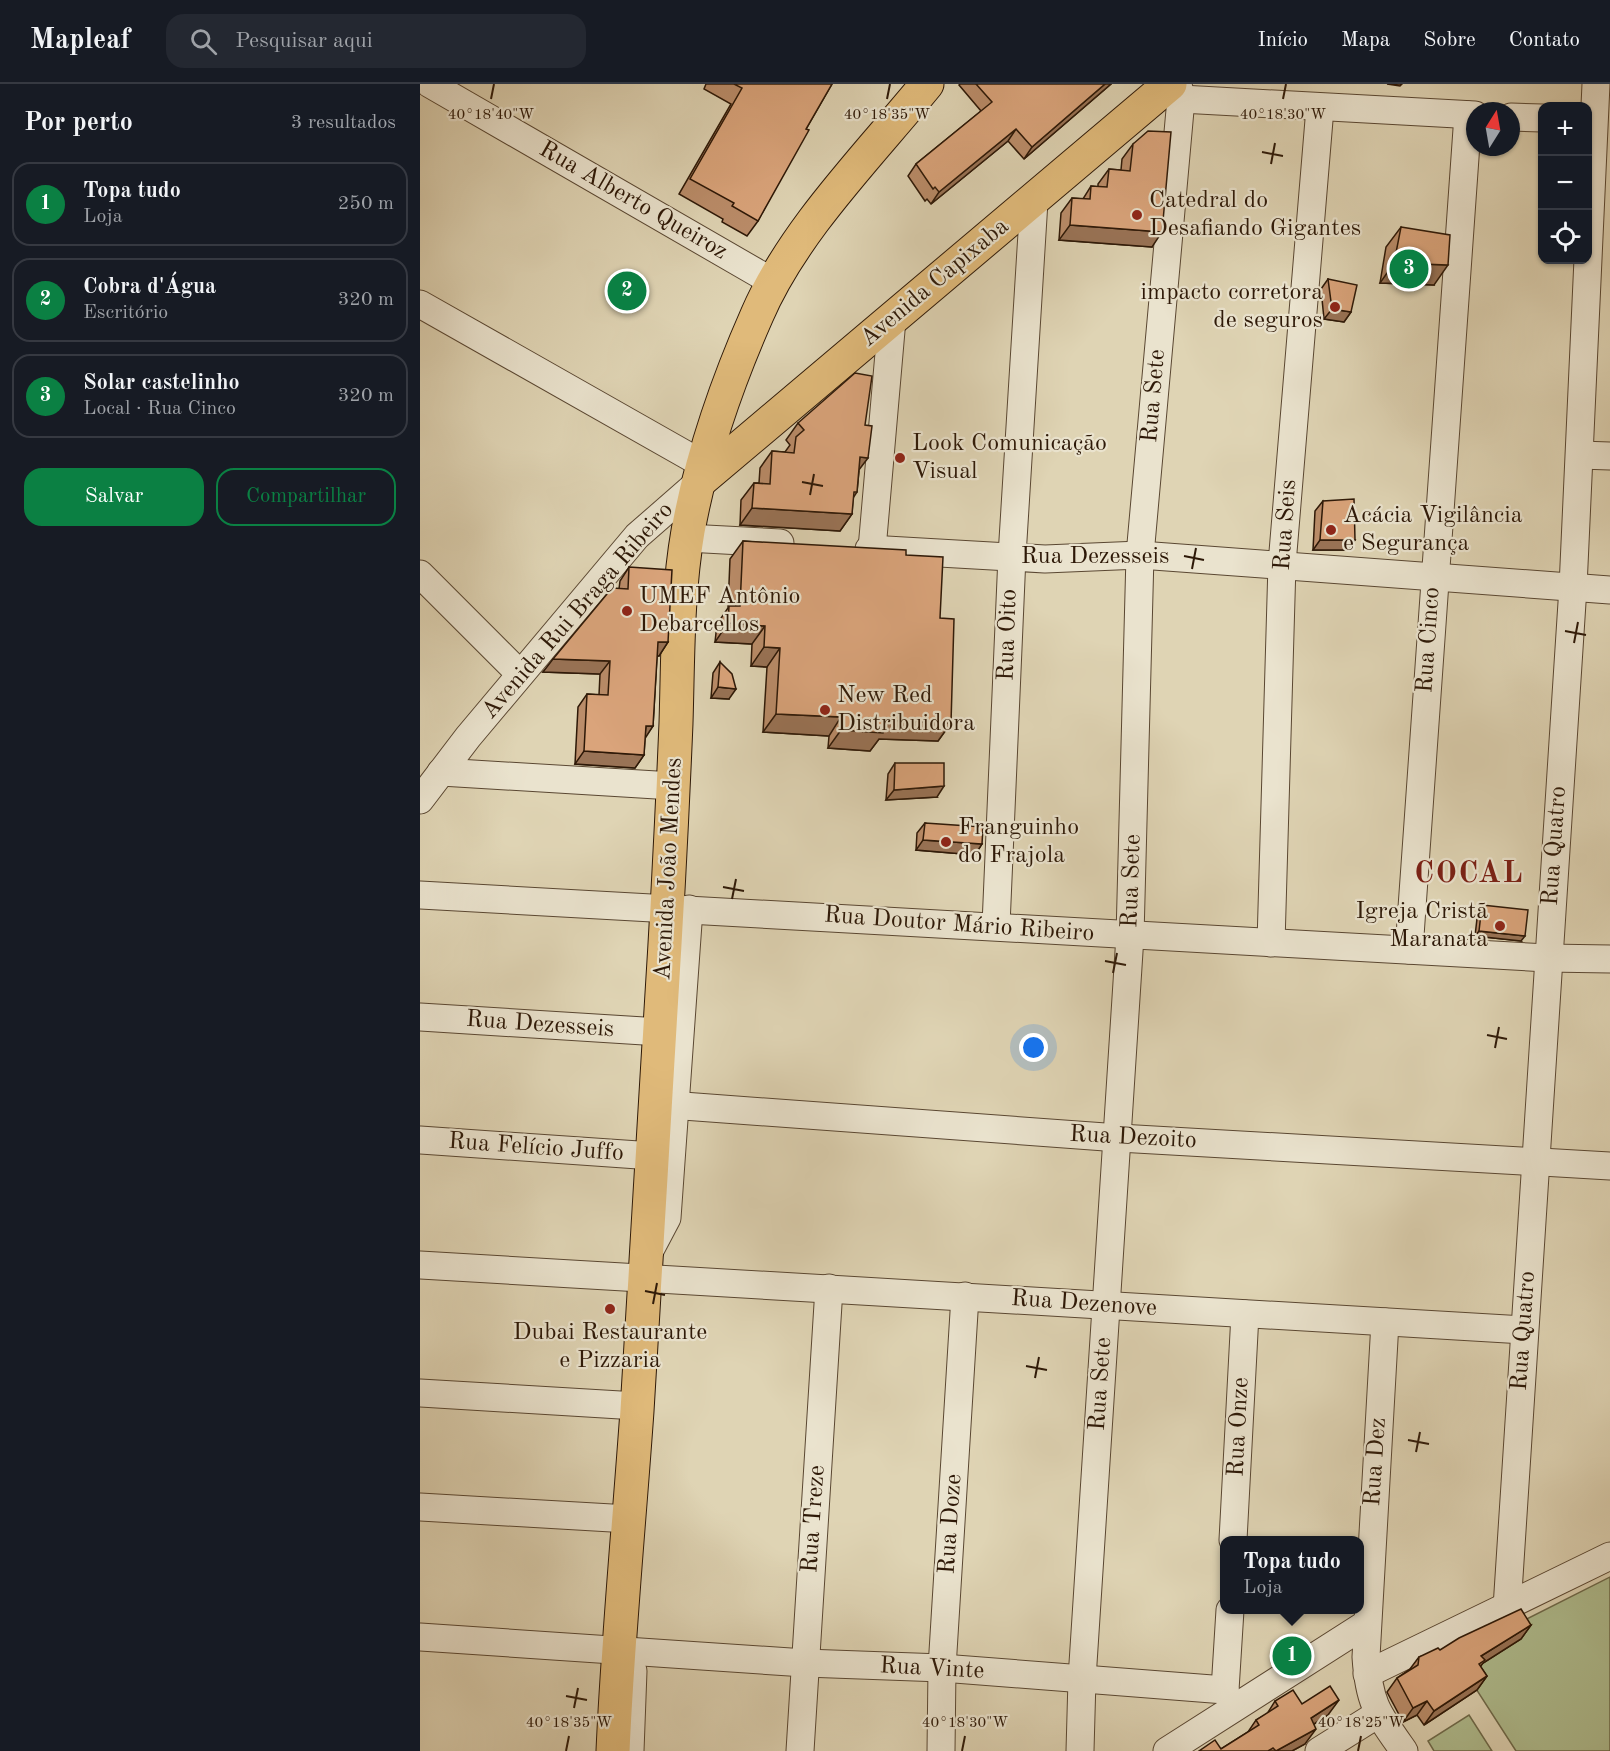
<!DOCTYPE html>
<html lang="pt">
<head>
<meta charset="utf-8">
<style>
  body { margin:0; font-family:"Old Standard TT",serif; background:#242831; color:#f1f3f6 }
  .controls { position:absolute; right:18px; top:18px; display:grid; overflow:hidden; border-radius:12px; box-shadow:0 2px 4px #0004 }
  .controls button { width:54px; height:54px; display:grid; place-items:center; padding:0; border:0; border-bottom:2px solid #363941; background:#171b24; color:#f1f3f6; font:30px sans-serif }
  .compass { position:absolute; left:1046px; top:18px; width:54px; height:54px; border-radius:50%; background:#171b24; box-shadow:0 2px 4px #0004; rotate:11deg }
  .you { position:absolute; left:614px; top:964px; width:21px; height:21px; margin:-15px; border:4px solid #fff; border-radius:50%; background:#1a73e8; box-shadow:0 0 0 9px #1a73e833 }
  .badge { display:grid; place-items:center; width:39px; height:39px; border-radius:50%; background:#0b8043; color:#fff; font-size:20px; font-weight:700 }
  .pin { position:absolute; translate:-50% -50%; border:3px solid #fff; box-shadow:0 2px 6px #0006 }
  .popup { position:absolute; left:800px; top:1452px; width:144px; height:78px; box-sizing:border-box; display:grid; place-content:center; border-radius:12px; background:#171b24; filter:drop-shadow(0 2px 4px #0005); font-size:20px; white-space:nowrap; color:#9ea1a6 }
  .popup b { font-size:22px; color:#f1f3f6 }
  .popup::after { content:''; position:absolute; left:50%; top:100%; margin-left:-12px; border:12px solid transparent; border-top-color:#171b24 }
  .list { margin:0; padding:0; list-style:none }
  h2 { display:flex; justify-content:space-between; align-items:center; height:78px; margin:0; padding:0 24px; font-size:26px }
  h2 small { font-size:20px; font-weight:400; color:#9ea1a6 }
  .list li { display:grid; grid-template-columns:39px 1fr auto; gap:18px; align-items:center; box-sizing:border-box; height:84px; margin:0 12px 12px; padding:0 12px; border:2px solid #363941; border-radius:18px }
  .list b { display:block; font-size:22px; white-space:nowrap }
  .list p { margin:0; font-size:20px; white-space:nowrap; color:#9ea1a6 }
  .list em { font-size:20px; font-style:normal; color:#9ea1a6 }
  .actions { display:flex; gap:12px; padding:18px 24px }
  .actions a { flex:1; padding:14px 0; border:2px solid #0b8043; border-radius:18px; text-align:center; font-size:21px; color:#0b8043 }
  .actions .main { background:#0b8043; color:#fff }
  .icon { flex:none; width:33px; height:33px; fill:none; stroke:currentColor; stroke-width:2; stroke-linecap:round; stroke-linejoin:round }
  .map { position:relative; flex:none; width:1190px; height:1667px; overflow:hidden }
  header { display:flex; align-items:center; gap:36px; box-sizing:border-box; height:84px; padding:0 30px; background:#171b24; border-bottom:2px solid #363941 }
  header strong { font-size:28px }
  nav { display:flex; gap:33px; margin-inline-start:auto; font-size:21px }
  .search { width:420px; height:54px; background:#242831; display:flex; align-items:center; gap:15px; box-sizing:border-box; padding:0 21px; border-radius:18px; color:#9ea1a6; font-size:22px }
  main { display:flex }
  aside { flex:1; background:#171b24 }
  .map>svg:first-child { display:block }
</style>
</head>
<body>
<header>
<strong>Mapleaf</strong>
<div class="search"><svg class="icon" aria-label="search" viewBox="0 0 24 24"><circle cx="10" cy="10" r="6"/><path d="M15 15l6 6"/></svg>Pesquisar aqui</div>
<nav><a>Início</a><a>Mapa</a><a>Sobre</a><a>Contato</a></nav>
</header>
<main>
<aside>
<h2>Por perto<small>3 resultados</small></h2>
<ul class="list">
<li><span class="badge">1</span><div><b>Topa tudo</b><p>Loja</p></div><em>250 m</em></li>
<li><span class="badge">2</span><div><b>Cobra d'Água</b><p>Escritório</p></div><em>320 m</em></li>
<li><span class="badge">3</span><div><b>Solar castelinho</b><p>Local · Rua Cinco</p></div><em>320 m</em></li>
</ul>
<div class="actions"><a class="main">Salvar</a><a>Compartilhar</a></div>
</aside>
<div class="map">
<svg width="1190" height="1667" viewBox="0 0 1190 1667">
  <rect width="100%" height="100%" fill="#dfd4b4"/>
  <filter id="stains"><feTurbulence type="fractalNoise" baseFrequency=".00333" numOctaves="4"/><feColorMatrix values="0 0 0 0 .2 0 0 0 0 .09 0 0 0 0 .02 0 0 0 .5 -.17"/></filter>
  <radialGradient id="worn" r=".72"><stop offset=".6" stop-color="#630" stop-opacity="0"/><stop offset="1" stop-color="#630" stop-opacity=".3"/></radialGradient>
  <!-- green -->
  <g fill="#afbd8f" stroke="#6e6a4b" stroke-width="1.5">
    <polygon points="1190,1493 1190,1667 1096,1667 1049,1594 1052,1586 1093,1542"/>
    <polygon points="1049,1631 1072,1667 1014,1667 1008,1657"/>
  </g>
  <g fill="none" stroke-linecap="round" stroke-linejoin="round">
    <!-- minor casing -->
    <g stroke="#5a4732" stroke-width="29">
      <g id="minor">
        <polyline points="10,0 353,198"/>
        <polyline points="761,15 1055,31"/>
        <polyline points="1091,33 1122,34"/>
        <polyline points="0,220 293,386"/>
        <polyline points="1160,371 1190,372"/>
        <polyline points="267,454 360,459"/>
        <polyline points="449,465 625,475 720,471 1190,506"/>
        <polyline points="452,465 472,235"/>
        <polyline points="0,490 100,590"/>
        <polyline points="21,688 253,702"/>
        <polyline points="0,716 48,653 217,452 280,397"/>
        <polyline points="0,811 1127,874 1190,875"/>
        <polyline points="576,841 592,472 614,117"/>
        <polyline points="851,859 862,480 900,24"/>
        <polyline points="989,866 1048,31"/>
        <polyline points="0,933 240,948"/>
        <polyline points="236,1020 699,1054 1190,1082"/>
        <polyline points="0,1056 233,1072"/>
        <polyline points="228,1170 247,1134 269,825"/>
        <polyline points="0,1181 1104,1246"/>
        <path d="M 965,1238 L 946,1573 C 949,1620 958,1630 984,1667"/>
        <polyline points="0,1309 217,1322"/>
        <polyline points="0,1423 209,1435"/>
        <polyline points="813,1456 825,1230"/>
        <polyline points="1087,1524 1153,503 1176,0"/>
        <polyline points="0,1553 385,1579 522,1584 805,1606"/>
        <polyline points="947,1590 1190,1472"/>
        <polyline points="805,1606 810,1526"/>
        <polyline points="210,1667 213,1587"/>
        <polyline points="380,1667 409,1204"/>
        <polyline points="521,1667 522,1584 545,1212"/>
        <polyline points="660,1667 662,1595 710,852 720,471 761,15 758,0"/>
        <polyline points="747,1667 946,1540"/>
        <polyline points="899,1667 958,1630"/>
      </g>
    </g>
    <!-- major casing -->
    <g stroke="#2d1807" stroke-width="35">
      <g id="major">
        <polyline points="280,397 750,0"/>
        <path d="M 193,1667 C 198,1553 209,1441 217,1327 C 226,1194 233,1060 241,926 C 247,831 252,735 256,639 C 258,575 257,510 268,447 C 281,374 307,299 337,231 C 373,147 449,71 507,0"/>
      </g>
    </g>
    <!-- minor -->
    <use href="#minor" stroke="#eae3ce" stroke-width="27"/>
    <!-- major -->
    <use href="#major" stroke="#e0ba7a" stroke-width="33"/>
  </g>
  <!-- wall -->
  <g fill="#bb8d6a" stroke="#2d1807" stroke-width="1.5">
    <polygon points="286,0 412,0 386,45 338,137 327,152 302,138 303,135 259,110 311,20 284,5"/>
    <polygon points="540,0 691,0 604,75 588,57 511,120 507,115 505,117 488,92 496,80 561,27 539,1"/>
    <polygon points="713,60 732,163 639,156 641,129 652,114 663,115 671,102 678,103 678,100 689,85 701,86 702,75"/>
    <polygon points="981,143 1014,201 960,199 966,163"/>
    <polygon points="908,195 931,228 924,238 904,235 901,205"/>
    <polygon points="378,339 439,387 437,408 433,414 432,430 420,447 320,441 321,416 334,399 339,399 340,384 352,367 365,368 370,361 366,356"/>
    <polygon points="903,417 928,466 893,466 895,427"/>
    <polygon points="323,457 486,471 520,534 531,639 518,657 459,655 450,667 408,664 409,652 343,648 347,583 331,582 332,560 295,558 297,540 308,524 310,475"/>
    <polygon points="209,483 248,558 239,572 237,572 233,642 225,653 224,671 215,684 155,680 158,623 167,610 179,611 180,590 123,588 199,505 200,497"/>
    <polygon points="300,578 309,615 291,614 293,589"/>
    <polygon points="475,679 517,713 466,716 468,690"/>
    <polygon points="505,739 562,760 555,771 496,766 497,749"/>
    <polygon points="1062,821 1101,857 1055,852 1058,826"/>
    <polygon points="1111,1541 1101,1555 1063,1579 1060,1582 1067,1592 1057,1606 1004,1641 997,1631 983,1638 967,1608 977,1594 990,1585 999,1573"/>
    <polygon points="855,1617 882,1620 908,1631 894,1640 885,1660 872,1667 779,1667 801,1665 828,1648 836,1636 847,1630"/>
  </g>
  <!-- shaded-wall -->
  <g fill="#997356" stroke="#2d1807" stroke-width="1.5">
    <polygon points="685,0 691,0 604,75 612,63"/>
    <polygon points="967,0 982,0 980,2"/>
    <polygon points="596,45 588,57 511,120 519,108"/>
    <polygon points="650,141 742,148 732,163 639,156"/>
    <polygon points="974,179 1028,181 1014,201 960,199"/>
    <polygon points="912,225 931,228 924,238 904,235"/>
    <polygon points="440,373 448,374 435,391"/>
    <polygon points="332,424 432,430 420,447 320,441"/>
    <polygon points="900,456 935,456 928,466 893,466"/>
    <polygon points="308,539 345,542 332,560 295,558"/>
    <polygon points="238,558 248,558 239,572 229,571"/>
    <polygon points="344,563 360,564 347,583 331,582"/>
    <polygon points="133,575 190,577 180,590 123,588"/>
    <polygon points="298,603 316,605 309,615 291,614"/>
    <polygon points="356,630 421,633 409,652 343,648"/>
    <polygon points="464,636 531,639 518,657 459,655 450,667 408,664 421,646"/>
    <polygon points="226,642 233,642 224,656"/>
    <polygon points="164,667 224,671 215,684 155,680"/>
    <polygon points="524,702 517,713 466,716 474,706"/>
    <polygon points="503,756 562,760 555,771 496,766"/>
    <polygon points="1059,847 1105,852 1101,857 1055,852"/>
    <polygon points="1111,1541 1101,1555 1063,1579 1055,1590 1061,1572"/>
    <polygon points="1067,1592 1057,1606 1004,1641 1014,1627"/>
    <polygon points="919,1616 908,1631 880,1649 891,1634"/>
    <polygon points="1007,1617 997,1631 983,1638 993,1624"/>
    <polygon points="896,1645 885,1660 872,1667 856,1667"/>
  </g>
  <!-- building -->
  <g fill="#daa47b" stroke="#2d1807" stroke-width="1.5">
    <polygon points="314,0 412,0 386,45 389,46 338,137 312,122 314,119 270,95 322,4"/>
    <polygon points="556,0 685,0 612,63 596,45 519,108 515,103 513,105 496,80 572,18"/>
    <polygon points="728,47 751,48 742,148 650,141 652,114 670,115 671,102 687,103 689,85 710,87 713,60"/>
    <polygon points="981,143 1030,151 1028,181 974,179"/>
    <polygon points="908,195 937,201 931,228 912,225"/>
    <polygon points="435,289 452,292 445,341 452,342 448,374 440,373 437,408 434,408 432,430 332,424 334,399 350,400 352,367 374,369 376,353 384,346 378,339"/>
    <polygon points="934,415 935,456 900,456 903,417"/>
    <polygon points="323,457 486,466 486,471 523,473 520,534 534,535 531,639 464,636 463,649 421,646 421,633 356,630 360,564 344,563 345,542 308,539 309,522 320,522"/>
    <polygon points="209,483 252,486 248,558 238,558 233,642 226,642 224,671 164,667 167,610 188,611 190,577 133,575 192,504 208,505"/>
    <polygon points="300,578 312,590 316,605 298,603"/>
    <polygon points="475,679 524,679 524,702 474,706"/>
    <polygon points="505,739 563,743 562,760 503,756"/>
    <polygon points="1062,821 1108,826 1105,852 1059,847"/>
    <polygon points="1101,1525 1111,1541 1061,1572 1065,1576 1059,1580 1067,1592 1014,1627 1007,1617 993,1624 977,1594 998,1581 999,1573 1018,1564 1020,1566 1039,1554"/>
    <polygon points="910,1602 919,1616 891,1634 896,1645 856,1667 853,1664 848,1667 779,1667 795,1656 801,1665 839,1641 836,1636 858,1622 855,1617 873,1606 882,1620"/>
  </g>
  <!-- ticks -->
  <path fill="none" stroke="#2d1807" stroke-width="2" d="M 71,15 L 74,0M 467,15 L 470,0M 863,15 L 866,0M 842,68 L 863,72M 851,80 L 855,59M 382,398 L 403,402M 390,411 L 394,390M 764,472 L 784,476M 772,485 L 776,464M 1145,547 L 1166,551M 1154,559 L 1158,538M 303,803 L 324,807M 312,815 L 316,795M 685,877 L 706,881M 693,889 L 697,869M 1067,951 L 1087,955M 1075,964 L 1079,943M 225,1207 L 245,1211M 233,1220 L 237,1199M 606,1282 L 627,1286M 615,1294 L 619,1273M 988,1356 L 1009,1360M 996,1368 L 1000,1348M 146,1612 L 167,1616M 154,1624 L 158,1604M 146,1667 L 149,1652M 542,1667 L 545,1652M 938,1667 L 941,1652"/>
  <!-- markers -->
  <g fill="#8f2418" stroke="#eae3ce" stroke-width="2">
    <circle cx="717" cy="131" r="6"/>
    <circle cx="915" cy="223" r="6"/>
    <circle cx="480" cy="374" r="6"/>
    <circle cx="911" cy="446" r="6"/>
    <circle cx="207" cy="527" r="6"/>
    <circle cx="405" cy="626" r="6"/>
    <circle cx="526" cy="758" r="6"/>
    <circle cx="1080" cy="842" r="6"/>
    <circle cx="190" cy="1225" r="6"/>
  </g>
  <g text-anchor="middle" dominant-baseline="central" stroke-width="4.5" stroke-linejoin="round" paint-order="stroke">
    <!-- street labels -->
    <g font-size="24" fill="#2d1807" stroke="#eae3ce">
      <text transform="translate(213 117) rotate(30)">Rua Alberto Queiroz</text>
      <text transform="translate(515 199) rotate(-40)">Avenida Capixaba</text>
      <text transform="translate(734 312) rotate(-85)">Rua Sete</text>
      <text transform="translate(866 441) rotate(-86)">Rua Seis</text>
      <text x="675" y="473">Rua Dezesseis</text>
      <text transform="translate(158 527) rotate(-49)">Avenida Rui Braga Ribeiro</text>
      <text transform="translate(588 551) rotate(-88)">Rua Oito</text>
      <text transform="translate(1009 556) rotate(-86)">Rua Cinco</text>
      <text transform="translate(1135 762) rotate(-86)">Rua Quatro</text>
      <text transform="translate(249 785) rotate(-87)">Avenida João Mendes</text>
      <text transform="translate(712 797) rotate(-88)">Rua Sete</text>
      <text transform="translate(539 841) rotate(4)">Rua Doutor Mário Ribeiro</text>
      <text transform="translate(120 941) rotate(4)">Rua Dezesseis</text>
      <text transform="translate(713 1054) rotate(3)">Rua Dezoito</text>
      <text transform="translate(116 1064) rotate(4)">Rua Felício Juffo</text>
      <text transform="translate(664 1220) rotate(4)">Rua Dezenove</text>
      <text transform="translate(1104 1247) rotate(-86)">Rua Quatro</text>
      <text transform="translate(681 1300) rotate(-86)">Rua Sete</text>
      <text transform="translate(819 1343) rotate(-87)">Rua Onze</text>
      <text transform="translate(956 1378) rotate(-86)">Rua Dez</text>
      <text transform="translate(394 1435) rotate(-86)">Rua Treze</text>
      <text transform="translate(531 1440) rotate(-86)">Rua Doze</text>
      <text transform="translate(512 1585) rotate(3)">Rua Vinte</text>
    </g>
    <!-- poi labels -->
    <g font-size="24" fill="#2d1807" stroke="#eae3ce" text-anchor="start">
      <text x="729" y="117">Catedral do<tspan x="729" dy="28">Desafiando Gigantes</tspan></text>
      <text x="903" y="209" text-anchor="end">impacto corretora<tspan x="903" dy="28">de seguros</tspan></text>
      <text x="492" y="360">Look Comunicação<tspan x="492" dy="28">Visual</tspan></text>
      <text x="923" y="432">Acácia Vigilância<tspan x="923" dy="28">e Segurança</tspan></text>
      <text x="219" y="513">UMEF Antônio<tspan x="219" dy="28">Debarcellos</tspan></text>
      <text x="417" y="612">New Red<tspan x="417" dy="28">Distribuidora</tspan></text>
      <text x="538" y="744">Franguinho<tspan x="538" dy="28">do Frajola</tspan></text>
      <text x="1068" y="828" text-anchor="end">Igreja Cristã<tspan x="1068" dy="28">Maranata</tspan></text>
      <text x="190" y="1249" text-anchor="middle">Dubai Restaurante<tspan x="190" dy="28">e Pizzaria</tspan></text>
    </g>
    <!-- district labels -->
    <g font-size="30" font-weight="bold" letter-spacing="1.5" fill="#7a1f14" stroke="#eae3ce">
      <text x="1049" y="790">COCAL</text>
    </g>
  </g>
  <g font-size="15" text-anchor="middle" fill="#2d1807" stroke="#eae3ce" stroke-width="4.5" stroke-linejoin="round" paint-order="stroke">
    <text x="467" y="35">40°18'35"W</text>
    <text x="863" y="35">40°18'30"W</text>
    <text x="71" y="35">40°18'40"W</text>
    <text x="149" y="1643">40°18'35"W</text>
    <text x="545" y="1643">40°18'30"W</text>
    <text x="941" y="1643">40°18'25"W</text>
  </g>
  <rect width="100%" height="100%" filter="url(#stains)"/>
  <rect width="100%" height="100%" fill="url(#worn)"/>
</svg>
<div class="controls">
<button>+</button>
<button>−</button>
<button><svg class="icon" aria-label="locate" viewBox="0 0 24 24"><circle cx="12" cy="12" r="6"/><path d="M12 2v4M12 18v4M2 12h4M18 12h4"/></svg></button>
</div>
<svg class="compass" viewBox="-18 -18 36 36"><path d="M0-13l5 13h-10z" fill="#e53935"/><path d="M0 13l5-13h-10z" fill="#9ea1a6"/></svg>
<div class="you"></div>
<div class="pin badge" style="left:872px;top:1572px">1</div>
<div class="popup"><b>Topa tudo</b>Loja</div>
<div class="pin badge" style="left:207px;top:207px">2</div>
<div class="pin badge" style="left:989px;top:185px">3</div>
</div>
</main>
</body>
</html>
